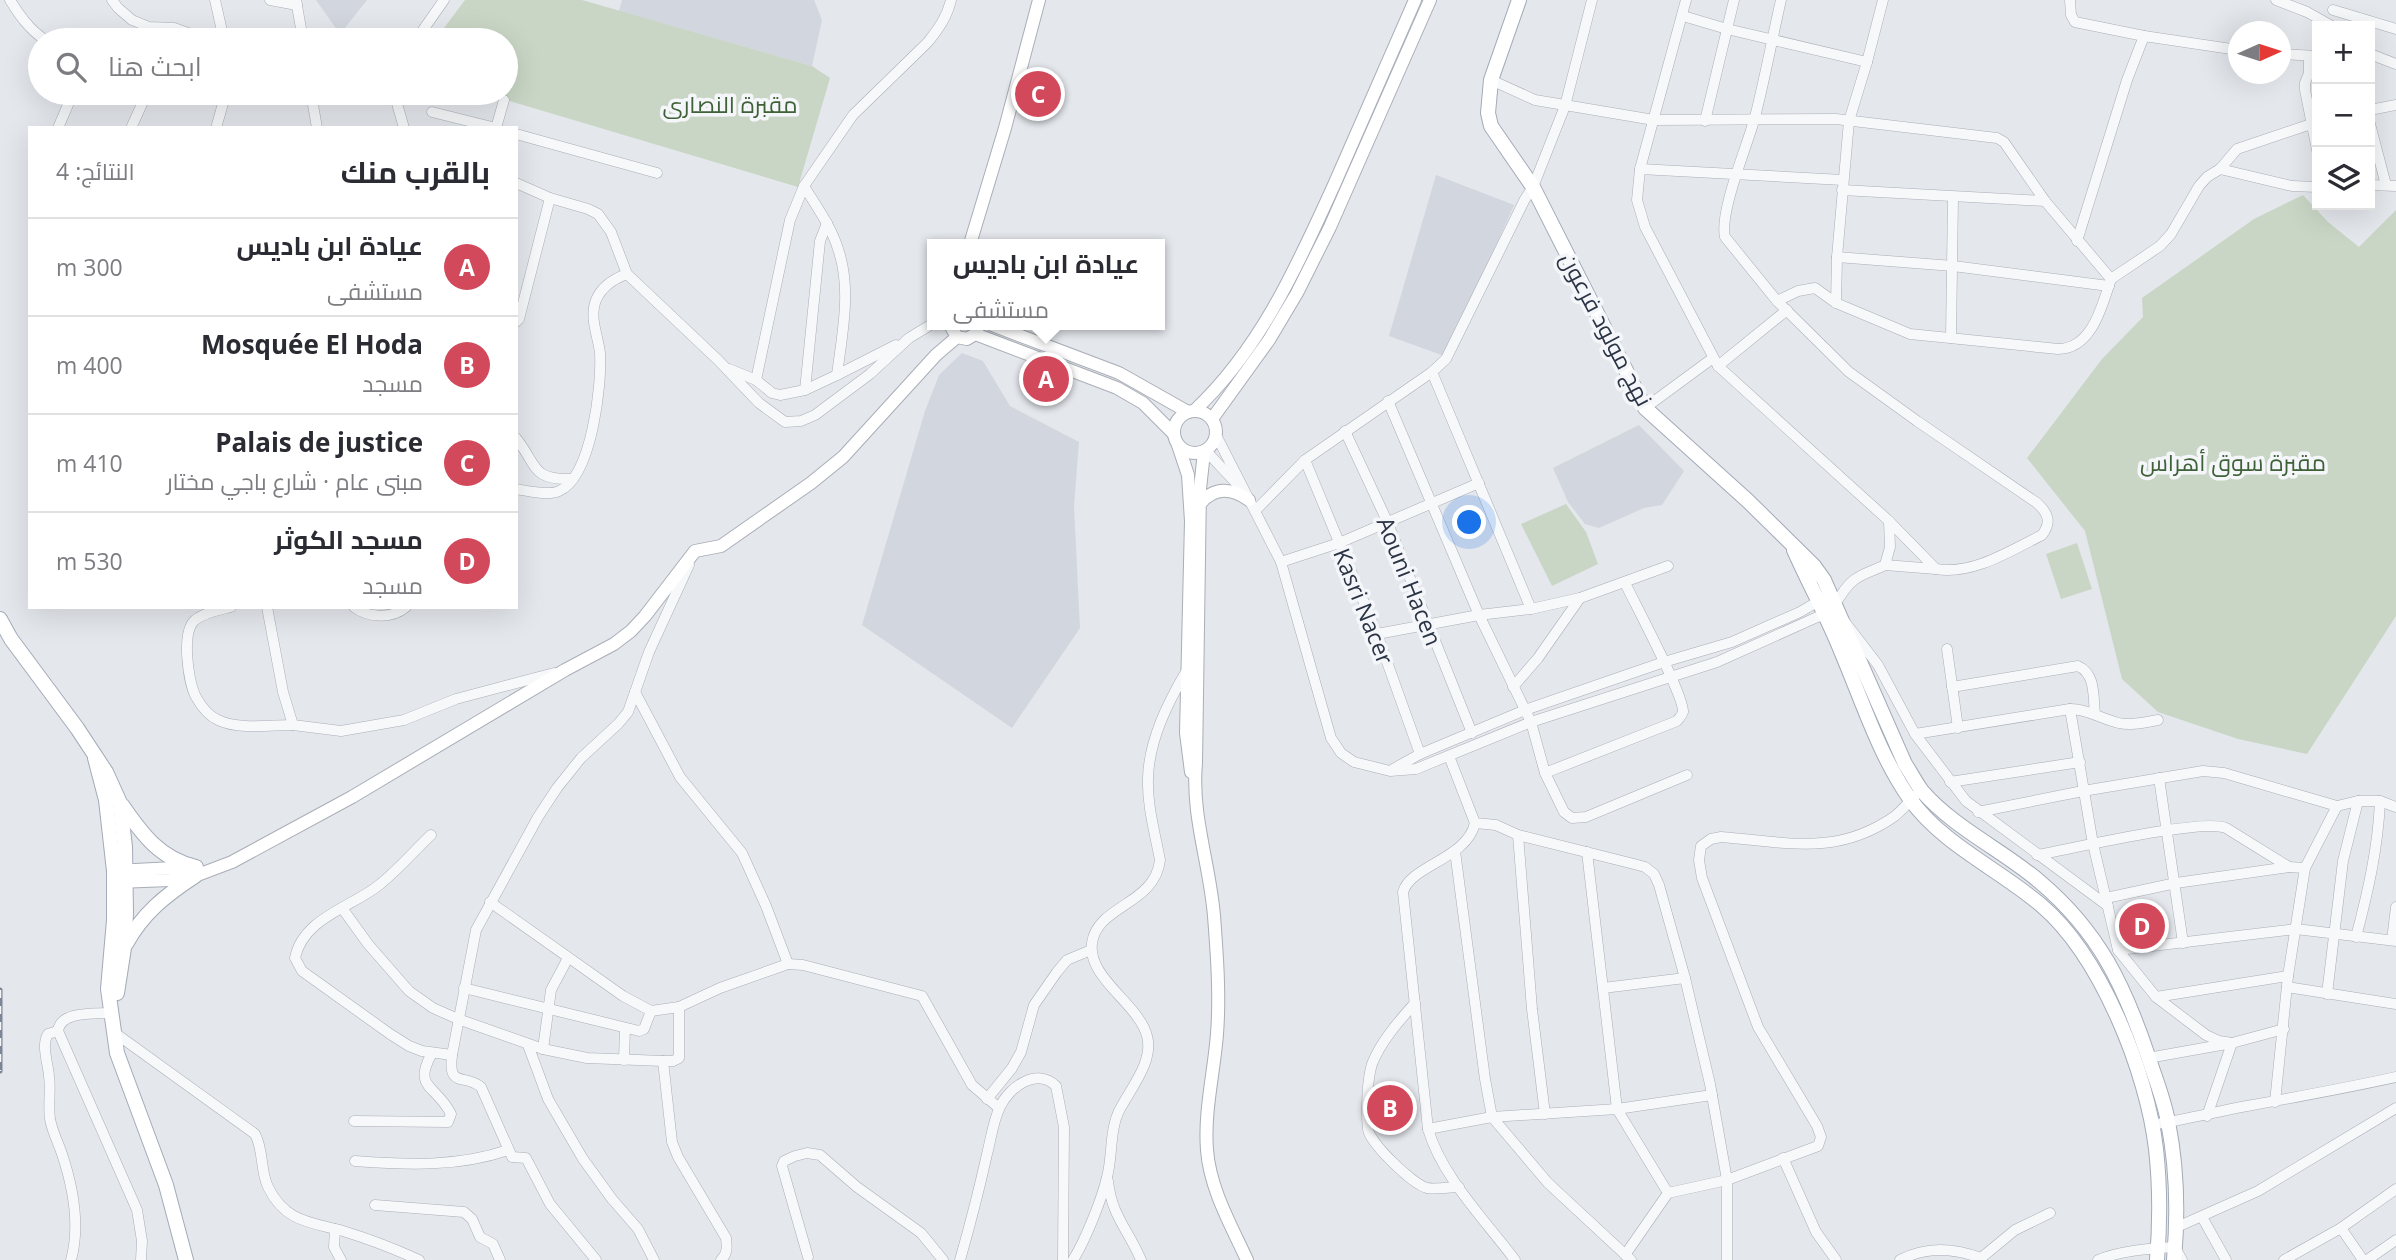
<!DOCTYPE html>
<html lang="ar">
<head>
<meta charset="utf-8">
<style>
  body { margin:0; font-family:"Open Sans",Cairo,sans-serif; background:#f7f7f7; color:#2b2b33; direction:rtl }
  .controls { position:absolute; right:21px; top:21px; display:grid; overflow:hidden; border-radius:0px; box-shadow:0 7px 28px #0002 }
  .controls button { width:63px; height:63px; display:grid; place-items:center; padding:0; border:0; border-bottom:2px solid #e1e1e2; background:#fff; color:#2b2b33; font:35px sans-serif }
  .compass { position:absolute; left:2228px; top:21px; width:63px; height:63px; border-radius:50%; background:#fff; box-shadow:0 7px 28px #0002; rotate:87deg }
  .you { position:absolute; left:1470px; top:523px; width:24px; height:24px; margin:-18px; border:5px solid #fff; border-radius:50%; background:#1a73e8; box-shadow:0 0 0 10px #1a73e833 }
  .badge { display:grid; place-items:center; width:46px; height:46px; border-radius:50%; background:#d1495b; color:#fff; font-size:23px; font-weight:700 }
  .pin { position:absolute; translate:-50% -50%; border:4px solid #fff; box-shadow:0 2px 7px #0006 }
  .popup { position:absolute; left:927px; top:239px; width:238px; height:91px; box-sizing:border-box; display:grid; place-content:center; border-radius:0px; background:#fff; filter:drop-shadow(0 2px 5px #0005); font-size:23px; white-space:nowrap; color:#7c7c81 }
  .popup b { font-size:26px; color:#2b2b33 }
  .popup::after { content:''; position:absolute; left:50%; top:100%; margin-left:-14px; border:14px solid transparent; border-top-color:#fff }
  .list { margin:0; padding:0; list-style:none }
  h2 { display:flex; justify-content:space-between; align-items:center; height:91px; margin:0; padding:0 28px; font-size:30px }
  h2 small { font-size:23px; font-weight:400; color:#7c7c81 }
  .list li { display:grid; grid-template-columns:46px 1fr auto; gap:21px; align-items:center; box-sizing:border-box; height:98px; padding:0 28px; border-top:2px solid #e1e1e2 }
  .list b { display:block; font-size:26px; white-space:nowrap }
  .list p { margin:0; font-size:23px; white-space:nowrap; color:#7c7c81 }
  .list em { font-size:23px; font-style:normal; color:#7c7c81 }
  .icon { flex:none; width:38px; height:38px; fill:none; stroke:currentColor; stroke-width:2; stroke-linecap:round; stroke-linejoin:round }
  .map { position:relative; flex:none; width:2396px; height:1260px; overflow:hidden; direction:ltr }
  .search { position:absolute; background:#fff; box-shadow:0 7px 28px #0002; left:28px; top:28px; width:490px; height:77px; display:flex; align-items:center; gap:18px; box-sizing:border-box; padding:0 24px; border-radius:38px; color:#7c7c81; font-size:26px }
  .panel { position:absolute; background:#fff; box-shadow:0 7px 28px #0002; left:28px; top:126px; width:490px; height:483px; border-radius:0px; direction:rtl }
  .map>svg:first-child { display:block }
</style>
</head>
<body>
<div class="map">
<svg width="2396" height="1260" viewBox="0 0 2396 1260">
  <rect width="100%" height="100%" fill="#e4e7ec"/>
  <!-- built -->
  <g fill="#d2d6de">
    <polygon points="316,0 367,0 340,34"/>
    <polygon points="622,0 814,0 822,20 812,66 619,11"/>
    <polygon points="1436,175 1514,205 1447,357 1389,336"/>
    <polygon points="962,353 983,361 1010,406 1079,442 1074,506 1080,628 1012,728 862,625 925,411 939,375"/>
    <polygon points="1639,425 1684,471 1662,505 1644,508 1599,528 1585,524 1568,502 1553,468"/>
  </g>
  <!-- green -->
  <g fill="#c9d6c5">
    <polygon points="465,0 582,0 812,66 830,78 798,187 483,93 506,93 506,40 435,40"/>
    <polygon points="2303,195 2328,222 2359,247 2396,210 2396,616 2307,754 2238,739 2158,712 2122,679 2085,531 2027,458 2102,359 2143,317 2142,298 2254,219"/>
    <polygon points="1566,504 1586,532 1598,564 1552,586 1521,524"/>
    <polygon points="2077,543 2092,589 2061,599 2046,554"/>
  </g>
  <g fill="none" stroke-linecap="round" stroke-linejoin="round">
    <!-- street casing -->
    <g stroke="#a9aeb7" stroke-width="11">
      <g id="street">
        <path d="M 10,0 C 20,16 29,29 45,40"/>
        <polyline points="112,0 118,8 132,20 149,27 174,28 208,40"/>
        <polyline points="215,0 224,40"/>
        <polyline points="270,0 297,5"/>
        <polyline points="296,0 303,40"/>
        <polyline points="2070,0 2071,15 2075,22 2144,36"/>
        <polyline points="2276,0 2307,12 2332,26"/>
        <polyline points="2333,10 2396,29"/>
        <polyline points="1683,16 1727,29 1867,62"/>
        <polyline points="416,40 444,0"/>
        <polyline points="2280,54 2317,56"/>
        <polyline points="2370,54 2396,64"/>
        <polyline points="2309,56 2309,73 2305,83 2305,90 2317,150"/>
        <path d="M 1491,80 L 1535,100 L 1654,120 L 1836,119 L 1997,138 L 2004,142 L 2045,201 L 2111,279 C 2102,306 2092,349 2058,349 L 1910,334 L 1836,303 L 1815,288 L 1798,291 L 1777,301 L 1725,237 C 1719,212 1748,144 1755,117 C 1765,78 1772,39 1781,0"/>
        <polyline points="311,93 317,128"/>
        <polyline points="394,93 404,128"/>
        <polyline points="2370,110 2396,105"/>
        <polyline points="432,112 496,128"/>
        <polyline points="1705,121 1734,0"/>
        <polyline points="2370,124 2386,185"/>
        <polyline points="58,128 73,93"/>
        <polyline points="131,128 147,93"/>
        <polyline points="216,128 226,93"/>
        <polyline points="496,128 504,100"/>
        <polyline points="516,134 657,173"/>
        <polyline points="1640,169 1843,180"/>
        <polyline points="2220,169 2292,186 2317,187"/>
        <polyline points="516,183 550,198"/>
        <polyline points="2370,185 2396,186"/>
        <path d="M 804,186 C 816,206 831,226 838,249 C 852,289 842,334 837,375 L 896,345"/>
        <polyline points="1842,190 2045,201"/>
        <polyline points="2077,241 2127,80 2144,36 2238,50"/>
        <polyline points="1837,257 1953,266 2109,286"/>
        <polyline points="2111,279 2160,246 2171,234 2199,186 2207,177 2220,169 2237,149 2317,122"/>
        <path d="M 1777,301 L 1849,372 L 1917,421 L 2037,503 C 2048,513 2052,522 2042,535 C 2010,551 1973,575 1936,569"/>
        <polyline points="1836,303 1837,257 1849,121 1867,62 1883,0"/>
        <polyline points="516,322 519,319 550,198 588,209 598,214 611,232 627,274 718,360 759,403 785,422 801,421 815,415 870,374 909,338 932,324"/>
        <polyline points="1951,338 1953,197"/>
        <polyline points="1718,366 1787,310"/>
        <polyline points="729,369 756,380 772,393 780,395 805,390 837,375"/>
        <polyline points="1432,372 1531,609"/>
        <path d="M 756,380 L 790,220 L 804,186 L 853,115 L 928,42 C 939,28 947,17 951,0"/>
        <polyline points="805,390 820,241 827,223"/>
        <path d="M 1388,401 L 1479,615 L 1531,722 L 1545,773 L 1677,721 C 1679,718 1682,716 1683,712 C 1684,695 1635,604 1625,583"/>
        <polyline points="1645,408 1713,358"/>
        <polyline points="1345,431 1387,521 1472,733"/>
        <path d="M 1216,435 L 1281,562 L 1331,738 L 1341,753 L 1354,762 L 1390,771 L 1416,769 L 1531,722 L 1717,662 L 1824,614 C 1841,602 1840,591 1854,580 C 1863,573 1875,570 1885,565 L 1890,547 L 1889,521 L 1718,366 L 1645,227 L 1637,200 L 1640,169 L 1686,0"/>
        <path d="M 516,438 C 538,466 531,480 572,479"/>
        <polyline points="1206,451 1239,486"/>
        <polyline points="1305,460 1377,634 1420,754"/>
        <path d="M 516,489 C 528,491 548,496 559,491 C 592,477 602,384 600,353 C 598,335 589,318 596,300 C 602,286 613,279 627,274"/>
        <polyline points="1256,510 1305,460 1432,372 1446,359 1525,199 1533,187 1565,106 1592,0"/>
        <polyline points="1281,562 1339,543 1479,483"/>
        <polyline points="1885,565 1936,569 1889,521"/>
        <path d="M 231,607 C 219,610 205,612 195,620 C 181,632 188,682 196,697 C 201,706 209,716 218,720 C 239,730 270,725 293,725"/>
        <polyline points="267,607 283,692 293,725 341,731 404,720 456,699 554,673"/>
        <path d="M 354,607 C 368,618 392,619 406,607"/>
        <polyline points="1845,622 1878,665 1915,734 1966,801 2108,906"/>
        <polyline points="1377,634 1479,615 1531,609 1580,598 1668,566"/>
        <polyline points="1947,649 1958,728"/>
        <polyline points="1513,687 1538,658 1580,598"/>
        <path d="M 1952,687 L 2078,666 C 2096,674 2093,697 2095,714"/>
        <polyline points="635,692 680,777 742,853 766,906 788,964 720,988 679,1007"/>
        <polyline points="2070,709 2093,844 2118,950 2156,997 2206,1035 2219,1041 2232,1043 2207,1116"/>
        <path d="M 1915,734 L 2070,709 C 2088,709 2101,719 2119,723 C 2131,726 2146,722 2158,720"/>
        <polyline points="1449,756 1475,823 1496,825 1518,835 1634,864 1645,867 1654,874 1659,885 1685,978 1710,1084 1727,1180 1727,1260"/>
        <polyline points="1393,769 1420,754 1525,710 1664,662 1732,642 1800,612 1824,598"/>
        <polyline points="1545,773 1564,812 1572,818 1586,817 1687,775"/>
        <polyline points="2159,778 2183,943"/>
        <polyline points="1950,782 2080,762"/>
        <polyline points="1978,812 2083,791 2203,771 2224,773 2337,806 2358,801 2380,801 2396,807"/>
        <path d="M 1475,823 C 1467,859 1411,865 1403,892 L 1428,1129 C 1442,1177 1485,1220 1515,1260"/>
        <path d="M 431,835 C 414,851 398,870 379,885 C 352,907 303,918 295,958 L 302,971 L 390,1034 L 409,1046 L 422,1051 L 452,1055"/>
        <polyline points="1518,835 1532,1009 1545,1114"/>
        <polyline points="1455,851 1485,1079 1492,1117 1548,1183 1631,1260"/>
        <path d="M 1587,852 L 1617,1109 L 1668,1193 L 1727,1180 L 1818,1146 L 1821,1137 L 1817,1126 L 1758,1027 L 1702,878 L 1699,860 L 1701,846 L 1711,839 L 1721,837 C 1786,842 1837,857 1895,816 C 1902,810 1908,803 1915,796"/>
        <path d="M 2037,855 C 2070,849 2203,818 2226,828 L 2289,867 L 2305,868"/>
        <polyline points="2106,898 2176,883 2289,867"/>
        <polyline points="342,908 368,944 409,991 433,1008 458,1019 543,1049 587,1058 663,1061 673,1061 679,1058 679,1007 651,1011 623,996 490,902"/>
        <path d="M 2356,937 C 2368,892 2378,848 2380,801"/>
        <polyline points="2392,940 2396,907"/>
        <polyline points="2118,950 2296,929 2396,941"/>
        <polyline points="788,964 803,965 922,996 972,1085 999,1108"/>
        <polyline points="2287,987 2396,1004"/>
        <polyline points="464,988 639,1031 644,1029 651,1011"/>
        <polyline points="1603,988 1685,978"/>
        <polyline points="2327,994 2343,861 2358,801"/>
        <polyline points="2156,997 2288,976"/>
        <path d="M 1415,1003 C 1399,1021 1381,1041 1372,1064 C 1367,1080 1366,1113 1368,1129 C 1369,1142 1412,1184 1427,1188 C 1437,1190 1449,1187 1459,1187"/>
        <path d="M 110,1013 C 94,1014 60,1011 58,1031 L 137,1210 L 142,1241 L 141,1260"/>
        <path d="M 58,1031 L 48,1034 C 41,1045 48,1063 49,1076 C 51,1090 48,1105 50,1119 C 52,1131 58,1142 62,1154 C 73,1187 80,1227 71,1260"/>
        <path d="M 115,1033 L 255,1134 C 264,1151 260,1170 268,1187 C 285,1222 310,1222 343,1231 C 369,1239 395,1249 419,1260"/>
        <polyline points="528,1045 548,1099 583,1159 612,1199 638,1229 654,1260"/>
        <polyline points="543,1049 551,990 568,958"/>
        <polyline points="2148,1058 2232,1043 2284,1029"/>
        <polyline points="624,1060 625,1028"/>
        <path d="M 663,1061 L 672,1142 L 678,1157 L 726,1238 C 727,1247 728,1253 721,1260"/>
        <polyline points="987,1099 1012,1068 1021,1052 1034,1005 1057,972 1067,960 1091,950"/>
        <polyline points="2275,1102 2288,976 2305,868 2337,806"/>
        <path d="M 354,1121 L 448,1122 L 451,1114 C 436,1084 412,1089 432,1053"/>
        <path d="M 2151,1125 C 2184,1120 2215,1112 2247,1106 C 2297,1097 2346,1088 2396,1077"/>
        <polyline points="1428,1129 1492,1117 1617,1109 1712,1095"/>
        <polyline points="1783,1158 1816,1232 1836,1260"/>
        <path d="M 355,1161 C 407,1165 459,1167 508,1150"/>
        <path d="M 1108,1181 C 1112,1217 1128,1229 1141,1260"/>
        <polyline points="375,1205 464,1212 472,1219 480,1237 493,1244 500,1260"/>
        <polyline points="2202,1217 2226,1260"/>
        <polyline points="2177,1227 2258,1191 2396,1108"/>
        <polyline points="2341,1228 2363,1260"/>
        <polyline points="335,1229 334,1247 341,1260"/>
        <polyline points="1625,1255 1668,1193"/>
        <polyline points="808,1257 782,1166 784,1161 795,1156 807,1153 820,1155 857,1187 921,1233 943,1260"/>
        <polyline points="1981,1258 2015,1230 2050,1213"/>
        <path d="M 596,1260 L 550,1204 L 526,1158 L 512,1157 L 481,1087 C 464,1073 448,1089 452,1055 L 476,930 L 538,817 L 557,788 L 581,758 L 618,724 L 628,712 L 649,652 L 689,565"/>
        <path d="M 960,1260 C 970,1225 979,1190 987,1154 C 991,1139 993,1121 1000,1107 C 1009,1087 1037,1067 1056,1086 L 1064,1127 L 1063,1260"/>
        <path d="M 1073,1260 C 1085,1241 1102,1199 1107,1177 C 1113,1155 1109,1130 1120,1109 C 1131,1088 1154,1061 1147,1036 C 1139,1004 1087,978 1092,943 C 1097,905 1155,905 1160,860 C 1155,833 1147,806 1148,778 C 1149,740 1168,702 1187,670"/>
        <path d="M 1900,1260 C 1927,1246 1953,1248 1981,1258 L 1978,1260"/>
        <path d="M 2098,1260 C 2122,1250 2149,1249 2175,1247 L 2182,1260"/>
        <polyline points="2284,1260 2341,1228 2396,1189"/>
        <polyline points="2367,1260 2396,1240"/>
      </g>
    </g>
    <!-- secondary casing -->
    <g stroke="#a9aeb7" stroke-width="14">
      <g id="secondary">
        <polyline points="970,244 1005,128 1039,0"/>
        <polyline points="950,325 957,337 967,339 975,334 979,325"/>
        <polyline points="992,325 1119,373 1188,412"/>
        <polyline points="975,334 1117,388 1143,403 1173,433"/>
        <path d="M 1195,410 C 1261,348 1297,266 1334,185 C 1361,124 1388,62 1415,0"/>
        <circle cx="1195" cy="432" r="21"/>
        <polyline points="1212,419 1269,340 1297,293 1330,227 1430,0"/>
        <polyline points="1178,445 1188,475 1191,521 1186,733 1191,772"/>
        <path d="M 1204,452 L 1200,489 L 1196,763 C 1191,815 1210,865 1214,916 C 1217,955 1220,995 1217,1034 C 1214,1073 1204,1111 1207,1150 C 1210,1189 1231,1225 1247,1260"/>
        <path d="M 1200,504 C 1214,486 1232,488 1249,500"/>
        <polyline points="116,871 192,867"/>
        <polyline points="117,882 170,880 195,876 232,862 352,797 565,670 614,644 631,631 645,616 695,551 721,546 811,483 843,457 936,355 957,337"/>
      </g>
    </g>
    <!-- primary casing -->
    <g stroke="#a3abb8" stroke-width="16">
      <g id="primary">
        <path d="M 1519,0 L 1491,80 L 1488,113 L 1491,126 L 1533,187 L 1645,408 L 1748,501 L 1814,566 L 1824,580 L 1905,764 C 1911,773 1916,783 1922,791 C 1955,829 2003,850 2040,882 C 2099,932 2124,985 2148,1056 C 2155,1078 2164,1099 2168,1122 C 2177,1167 2178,1215 2174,1260"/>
        <path d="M 1794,550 C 1809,584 1827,616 1841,651 C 1862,700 1879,755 1910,799 C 1943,845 1999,869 2041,905 C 2101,956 2147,1072 2156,1149 C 2160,1185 2160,1224 2157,1260"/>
        <polyline points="0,619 11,639 77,728 106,772 120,803 125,847 126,913 124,948 117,993"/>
        <polyline points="95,758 106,800 114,871 114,920 108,989 117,1053 166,1185 186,1260"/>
        <path d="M 122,805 C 142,834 160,859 196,867"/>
        <path d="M 126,944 C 143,913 166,895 195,876"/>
      </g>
    </g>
    <!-- street -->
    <use href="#street" stroke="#f7f8fa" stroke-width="10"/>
    <!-- secondary -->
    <use href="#secondary" stroke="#fff" stroke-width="12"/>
    <!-- primary -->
    <use href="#primary" stroke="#fff" stroke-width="14"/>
    <!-- rail casing -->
    <g stroke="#7d8696" stroke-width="5">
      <polyline id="rail" points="0,990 0,1071"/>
    </g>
    <!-- rail -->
    <use href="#rail" stroke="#f4f6f9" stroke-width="2.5" stroke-dasharray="8" stroke-linecap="butt"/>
  </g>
  <g text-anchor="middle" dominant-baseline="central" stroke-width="7" stroke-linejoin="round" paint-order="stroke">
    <!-- park labels -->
    <g font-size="23" fill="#3f6138" stroke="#f4f6f9">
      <text x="730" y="104">مقبرة النصارى</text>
      <text x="2233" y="462">مقبرة سوق أهراس</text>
    </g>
    <!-- street labels -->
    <g font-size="23" fill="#2b3445" stroke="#f4f6f9">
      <text transform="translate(1607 329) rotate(62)">نهج مولود فرعون</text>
      <text transform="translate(1410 581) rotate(68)">Aouni Hacen</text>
      <text transform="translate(1364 606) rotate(68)">Kasri Nacer</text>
    </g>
  </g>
</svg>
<div class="controls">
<button>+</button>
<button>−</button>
<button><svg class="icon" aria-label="layers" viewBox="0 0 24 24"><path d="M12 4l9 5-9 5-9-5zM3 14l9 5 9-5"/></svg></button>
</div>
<svg class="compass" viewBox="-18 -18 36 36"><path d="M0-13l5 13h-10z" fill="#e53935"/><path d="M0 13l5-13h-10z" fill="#7c7c81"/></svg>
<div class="you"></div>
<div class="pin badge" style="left:1046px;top:379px">A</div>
<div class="popup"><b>عيادة ابن باديس</b>مستشفى</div>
<div class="pin badge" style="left:1390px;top:1108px">B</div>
<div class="pin badge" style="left:1038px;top:94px">C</div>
<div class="pin badge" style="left:2142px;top:926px">D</div>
<div class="search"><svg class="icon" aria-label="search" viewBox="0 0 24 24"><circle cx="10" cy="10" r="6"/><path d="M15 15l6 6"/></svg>ابحث هنا</div>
<section class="panel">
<h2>بالقرب منك<small>النتائج: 4</small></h2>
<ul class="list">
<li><span class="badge">A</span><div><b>عيادة ابن باديس</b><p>مستشفى</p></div><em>300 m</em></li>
<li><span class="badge">B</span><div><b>Mosquée El Hoda</b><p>مسجد</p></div><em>400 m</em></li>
<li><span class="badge">C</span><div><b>Palais de justice</b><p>مبنى عام · شارع باجي مختار</p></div><em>410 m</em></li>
<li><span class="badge">D</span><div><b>مسجد الكوثر</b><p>مسجد</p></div><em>530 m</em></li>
</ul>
</section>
</div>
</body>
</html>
